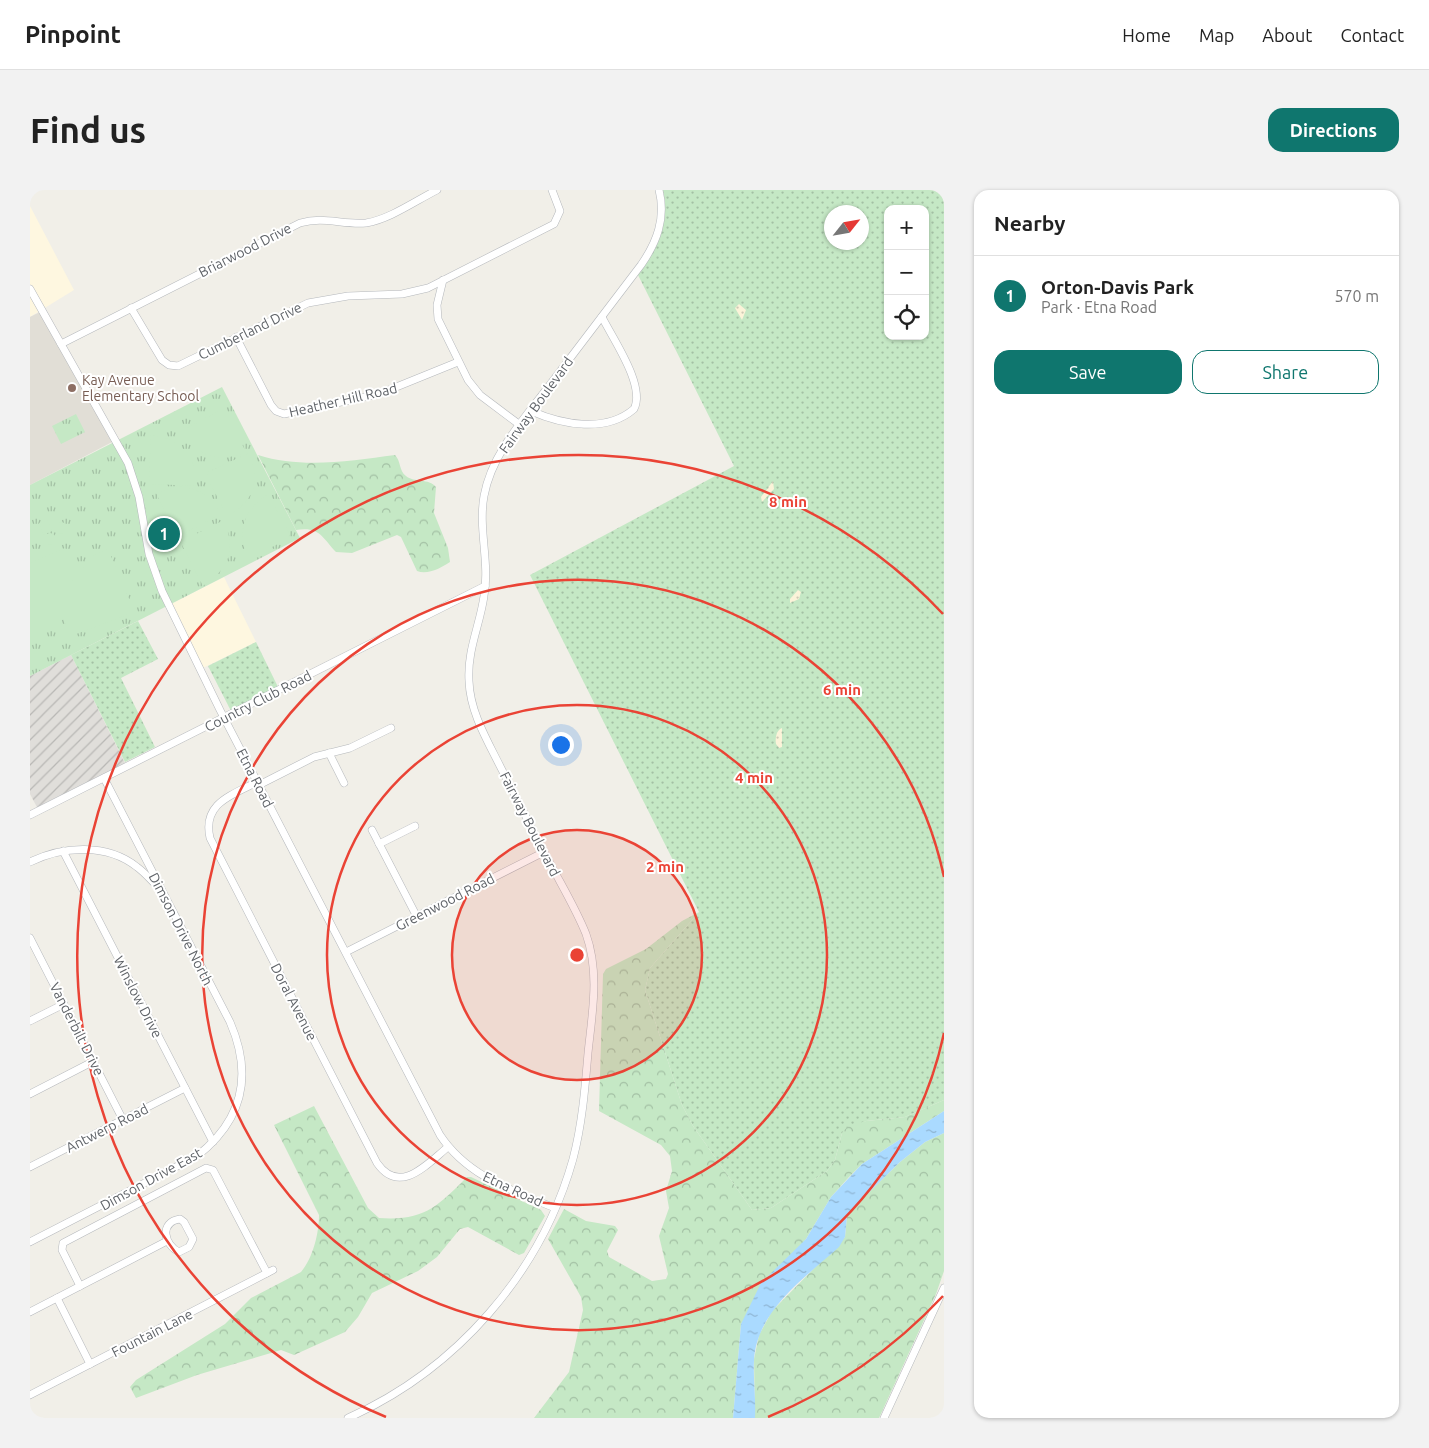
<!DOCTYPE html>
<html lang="en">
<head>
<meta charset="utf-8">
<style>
  body { margin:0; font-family:Ubuntu,sans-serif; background:#f2f2f2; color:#222 }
  .controls { position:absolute; right:15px; top:15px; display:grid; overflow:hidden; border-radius:10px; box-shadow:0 1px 4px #0004 }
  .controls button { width:45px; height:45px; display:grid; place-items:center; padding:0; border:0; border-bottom:1px solid #e0e0e0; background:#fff; color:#222; font:25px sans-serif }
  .compass { position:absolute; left:794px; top:15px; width:45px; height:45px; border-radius:50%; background:#fff; box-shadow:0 1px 4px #0004; rotate:59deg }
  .you { position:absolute; left:530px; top:554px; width:18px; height:18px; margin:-12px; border:4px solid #fff; border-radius:50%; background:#1a73e8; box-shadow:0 0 0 8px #1a73e833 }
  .badge { display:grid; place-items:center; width:32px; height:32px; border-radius:50%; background:#0f766e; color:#fff; font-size:16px; font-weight:700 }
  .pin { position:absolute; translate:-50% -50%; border:2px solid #fff; box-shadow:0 1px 5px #0006 }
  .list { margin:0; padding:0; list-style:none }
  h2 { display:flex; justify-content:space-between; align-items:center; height:65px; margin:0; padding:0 20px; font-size:21px }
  h2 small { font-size:16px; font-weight:400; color:#767676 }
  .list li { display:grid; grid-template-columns:32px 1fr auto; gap:15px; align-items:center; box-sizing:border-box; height:80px; padding:0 20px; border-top:1px solid #e0e0e0 }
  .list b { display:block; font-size:19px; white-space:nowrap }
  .list p { margin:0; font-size:16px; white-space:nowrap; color:#767676 }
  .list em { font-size:16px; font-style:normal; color:#767676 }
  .actions { display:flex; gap:10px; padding:15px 20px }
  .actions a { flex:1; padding:11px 0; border:1px solid #0f766e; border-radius:15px; text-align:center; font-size:18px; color:#0f766e }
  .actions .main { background:#0f766e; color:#fff }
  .icon { flex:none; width:28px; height:28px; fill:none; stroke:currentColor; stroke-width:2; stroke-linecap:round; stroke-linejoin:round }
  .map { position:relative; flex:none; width:914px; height:1228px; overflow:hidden; border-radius:15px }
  header { display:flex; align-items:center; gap:30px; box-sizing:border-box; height:70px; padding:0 25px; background:#fff; border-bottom:1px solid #e0e0e0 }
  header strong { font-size:24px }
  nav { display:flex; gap:28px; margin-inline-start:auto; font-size:18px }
  .intro { display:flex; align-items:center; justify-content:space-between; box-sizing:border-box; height:120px; padding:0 30px }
  h1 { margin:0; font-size:35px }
  .button { padding:12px 22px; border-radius:15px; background:#0f766e; color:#fff; font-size:18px; font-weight:700 }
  main { display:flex; gap:30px; padding:0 30px }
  aside { flex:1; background:#fff; border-radius:15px; box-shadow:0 1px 4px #0004 }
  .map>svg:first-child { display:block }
</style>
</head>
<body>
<header>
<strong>Pinpoint</strong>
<nav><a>Home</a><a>Map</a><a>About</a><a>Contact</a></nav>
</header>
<div class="intro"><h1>Find us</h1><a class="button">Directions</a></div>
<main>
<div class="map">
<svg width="914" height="1228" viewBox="0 0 914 1228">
  <defs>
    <pattern id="industrial-furrows" width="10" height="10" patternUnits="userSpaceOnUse" patternTransform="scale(1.25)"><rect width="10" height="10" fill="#e0deda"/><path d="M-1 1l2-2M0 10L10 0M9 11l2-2" fill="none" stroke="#b9b8b5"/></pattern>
    <pattern id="grass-dots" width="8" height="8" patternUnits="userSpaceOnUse" patternTransform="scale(1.25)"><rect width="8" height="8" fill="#c5e8c5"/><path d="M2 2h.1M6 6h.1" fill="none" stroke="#a3c0a4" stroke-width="1.8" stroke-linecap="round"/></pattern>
    <pattern id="forest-crowns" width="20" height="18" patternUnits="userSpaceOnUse" patternTransform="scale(1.25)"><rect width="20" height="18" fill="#c5e8c5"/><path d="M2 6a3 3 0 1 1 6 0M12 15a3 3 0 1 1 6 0" fill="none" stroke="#a3c0a4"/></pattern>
    <pattern id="sand-dots" width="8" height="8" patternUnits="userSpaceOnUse" patternTransform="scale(1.25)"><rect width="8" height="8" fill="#fbf3d9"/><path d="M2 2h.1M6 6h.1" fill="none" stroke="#cec8b4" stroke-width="1.8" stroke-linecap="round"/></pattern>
    <pattern id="park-tufts" width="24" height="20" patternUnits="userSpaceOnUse" patternTransform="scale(1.25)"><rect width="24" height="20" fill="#c5e8c5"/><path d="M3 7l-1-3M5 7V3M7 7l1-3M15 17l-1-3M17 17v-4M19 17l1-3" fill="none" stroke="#a3c0a4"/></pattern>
    <pattern id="water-ripples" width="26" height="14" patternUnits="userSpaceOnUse" patternTransform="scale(1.25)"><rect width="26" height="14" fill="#aadaff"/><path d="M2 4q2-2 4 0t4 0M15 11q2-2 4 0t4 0" fill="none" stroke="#8eb4d2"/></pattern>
  </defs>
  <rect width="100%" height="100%" fill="#f1efe8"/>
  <!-- commercial -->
  <g fill="#fef7e0">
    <polygon points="0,16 44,100 0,127"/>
    <polygon points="194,387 226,452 171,479 139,415"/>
  </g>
  <!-- industrial -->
  <polygon fill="url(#industrial-furrows)" points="41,465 97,577 9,621 0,604 0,486"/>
  <!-- education -->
  <polygon fill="#e1ded6" points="10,122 84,251 0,295 0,127"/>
  <!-- grass -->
  <g fill="url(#grass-dots)" fill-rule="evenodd">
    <path d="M 633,0 L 914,0 L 914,910 L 875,927 L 836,931 L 812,943 L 805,970 L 797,981 L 741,1018 L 722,1020 L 663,936 L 652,915 L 615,800 L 620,778 L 669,722 L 500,385 L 704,276 L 608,85 C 626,57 639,34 633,0 ZM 858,19 L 895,19 L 895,146 L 858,146 ZM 802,22 L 832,22 L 832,52 L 802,52 Z"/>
    <polygon points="108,431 128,469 91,488 125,557 95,572 41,465"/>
    <polygon points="226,452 248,497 201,521 178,476"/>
  </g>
  <!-- forest -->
  <g fill="url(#forest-crowns)">
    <path d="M 228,265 C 272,279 320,271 365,265 C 371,271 369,281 376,286 C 384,293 399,288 406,297 L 404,323 L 418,358 L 420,372 C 411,378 398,385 387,381 L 371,347 L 367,345 L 322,363 L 306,362 C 292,347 289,336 266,340 Z"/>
    <polygon points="669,722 620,778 615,800 652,915 663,936 722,1020 741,1018 797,981 805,970 812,943 818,936 836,931 875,927 914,910 914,921 832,974 819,987 801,1007 776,1049 711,1134 703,1228 504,1228 539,1182 553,1120 551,1107 518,1049 534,1019 556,1031 585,1036 588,1040 577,1061 579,1067 622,1091 636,1089 638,1084 629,1046 639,1018 636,1001 642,981 640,966 631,955 569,921 573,784 576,779 616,759 652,731"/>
    <path d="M 284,916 L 338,1018 L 349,1028 C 394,1031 407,1017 437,987 L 441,987 L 511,1020 L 515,1026 L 494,1063 L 489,1065 L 438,1037 L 430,1039 L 407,1067 L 388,1081 L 342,1103 L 328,1127 L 315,1142 L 264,1165 L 251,1160 L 167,1185 L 106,1208 L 100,1197 L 106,1190 L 195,1134 L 221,1108 L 271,1082 C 283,1068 289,1043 289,1025 L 244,935 Z"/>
    <polygon points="914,943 914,1081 906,1104 849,1228 725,1228 724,1169 729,1145 742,1121 815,1047 817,1026 824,1017 870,972 895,952"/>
  </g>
  <!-- sand -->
  <g fill="url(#sand-dots)">
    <polygon points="709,114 716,120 712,130 705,118"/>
    <polygon points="743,291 744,299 732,312 731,307"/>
    <polygon points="768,400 771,402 769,409 760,413 760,409"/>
    <path d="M 752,538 L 752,557 L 749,558 L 746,554 C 745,549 746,540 752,538 Z"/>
  </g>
  <!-- park -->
  <g fill="url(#park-tufts)">
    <polygon points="192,197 270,348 0,486 0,295"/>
    <polygon points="46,224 55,242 31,254 22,236"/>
  </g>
  <!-- pitch -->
  <g fill="#c5e8c5">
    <path d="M 191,220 L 196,222 L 216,262 C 188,274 167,266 151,241 Z"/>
    <path d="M 121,245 C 151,249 166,266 167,296 L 122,294 L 119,290 Z"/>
    <path d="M 219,263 C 231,292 224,311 197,327 L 177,286 L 178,282 Z"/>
    <path d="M 147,296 C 169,298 180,306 191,324 L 151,345 L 146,344 L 126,303 Z"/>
    <path d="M 238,304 L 260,344 L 258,349 L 218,369 C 206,341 214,320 238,304 Z"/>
    <polygon points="18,330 22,341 13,345 9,333"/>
    <path d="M 194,330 C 206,360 200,378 173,396 L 152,355 L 154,350 Z"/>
    <circle cx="31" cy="338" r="6"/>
    <circle cx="20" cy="349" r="6"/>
    <polygon points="35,358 42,373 42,391 64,365 78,359 103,418 102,423 41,446 34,431 34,415 14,440 0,447 0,373"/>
  </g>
  <!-- water -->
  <path fill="url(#water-ripples)" d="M 914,921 L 914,943 L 895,952 L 870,972 L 824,1017 L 817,1026 L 815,1047 L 809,1057 C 775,1088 727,1120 724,1170 C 723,1189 726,1209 725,1228 L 703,1228 L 711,1134 L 731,1093 L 776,1049 L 801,1007 L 832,974 Z"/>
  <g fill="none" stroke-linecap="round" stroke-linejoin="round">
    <!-- minor casing -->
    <g stroke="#b5b8bc" stroke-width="8">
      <g id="minor">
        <polyline points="413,90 407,115 408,129 438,190 450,205 490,235"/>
        <path d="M 0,99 L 98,273 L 109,307 L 119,364 L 132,401 L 190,520 L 410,945 C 437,986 481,1000 525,1018"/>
        <polyline points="101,118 132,170 139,175 148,176 278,113 318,106 372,104 398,98 524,34 530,21 522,0"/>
        <polyline points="206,147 241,215 246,221 254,224 349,204 428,172"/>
        <path d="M 31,154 L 270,33 C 294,26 312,35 336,33 C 360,29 385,11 407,0"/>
        <path d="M 501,221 C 533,235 576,243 604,219 C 616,196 583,149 572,127"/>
        <polyline points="299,563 314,593"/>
        <path d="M 227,592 C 202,605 172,613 180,648 L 347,973 C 370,1006 397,974 418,957"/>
        <polyline points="229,595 284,567 320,558 361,538"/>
        <polyline points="0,625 455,396"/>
        <polyline points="342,640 387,727"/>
        <polyline points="349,654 385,636"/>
        <polyline points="33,661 183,952"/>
        <path d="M 0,672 C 33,656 77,653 107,677 C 114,682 120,689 127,696"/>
        <polyline points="0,748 93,930"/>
        <polyline points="316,762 514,662"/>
        <polyline points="0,831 34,814"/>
        <polyline points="0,904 64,871"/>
        <polyline points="0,977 155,898"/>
        <path d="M 150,1029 L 154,1032 L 163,1049 L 159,1057 L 149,1062 C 134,1055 129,1032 150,1029 Z"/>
        <path d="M 0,1052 L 167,966 C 213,930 223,885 200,832 L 74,588"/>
        <polyline points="50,1096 32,1060 33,1053 176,978 183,980 237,1083"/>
        <polyline points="27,1108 60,1174"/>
        <polyline points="0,1122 137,1051"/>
        <polyline points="0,1205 243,1080"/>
        <path d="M 318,1228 C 426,1180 511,1083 543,969 C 552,935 555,899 558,863 C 562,824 570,783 556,744 C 546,719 532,696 520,673 C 503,641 487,609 471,578 C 457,550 440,522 439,491 C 437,460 450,435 454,406 C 460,372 448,339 454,306 C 462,262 496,227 522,192 C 552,153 581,114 611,75 C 627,52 636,28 629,0"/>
        <polyline points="854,1228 914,1098"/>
      </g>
    </g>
    <!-- minor -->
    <use href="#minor" stroke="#fff" stroke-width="7"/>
  </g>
  <!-- distance rings -->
  <circle cx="547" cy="765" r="125" fill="#ea4335" fill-opacity=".12"/>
  <g fill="none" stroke="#ea4335" stroke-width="2.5">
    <circle cx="547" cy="765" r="125"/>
    <circle cx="547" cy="765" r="250"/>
    <path d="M914 843A375 375 0 1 1 914 687"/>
    <path d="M913 1106A500 500 0 0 1 738 1227M356 1227A500 500 0 1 1 913 424"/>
  </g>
  <!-- markers -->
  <circle fill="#8d6e63" stroke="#fff" stroke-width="2" cx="42" cy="198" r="5"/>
  <g text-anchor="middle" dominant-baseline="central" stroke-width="4" stroke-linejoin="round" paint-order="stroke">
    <!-- street labels -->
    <g font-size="14" fill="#5f6368" stroke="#fff">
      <text transform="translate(215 60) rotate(-27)">Briarwood Drive</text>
      <text transform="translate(220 141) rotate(-26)">Cumberland Drive</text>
      <text transform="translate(313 210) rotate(-13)">Heather Hill Road</text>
      <text transform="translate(506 215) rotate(-54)">Fairway Boulevard</text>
      <text transform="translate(228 511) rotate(-27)">Country Club Road</text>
      <text transform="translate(225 588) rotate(63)">Etna Road</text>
      <text transform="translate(500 634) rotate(63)">Fairway Boulevard</text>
      <text transform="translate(415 712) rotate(-27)">Greenwood Road</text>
      <text transform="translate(151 739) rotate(63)">Dimson Drive North</text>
      <text transform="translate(108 807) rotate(63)">Winslow Drive</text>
      <text transform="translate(264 812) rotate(63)">Doral Avenue</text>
      <text transform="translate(47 839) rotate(63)">Vanderbilt Drive</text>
      <text transform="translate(77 938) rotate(-27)">Antwerp Road</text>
      <text transform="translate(121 989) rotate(-29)">Dimson Drive East</text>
      <text transform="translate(483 999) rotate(25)">Etna Road</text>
      <text transform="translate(122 1143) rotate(-27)">Fountain Lane</text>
    </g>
    <!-- education labels -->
    <g font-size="14" fill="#785e54" stroke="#fff" text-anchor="start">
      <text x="52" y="190">Kay Avenue<tspan x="52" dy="16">Elementary School</tspan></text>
    </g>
  </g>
  <circle cx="547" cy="765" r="8" fill="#ea4335" stroke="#fff" stroke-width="2.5"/>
  <g font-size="15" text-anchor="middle" font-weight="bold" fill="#ea4335" stroke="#fff" stroke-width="4" stroke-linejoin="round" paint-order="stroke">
    <text x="758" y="317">8 min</text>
    <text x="812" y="505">6 min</text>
    <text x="724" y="593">4 min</text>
    <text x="635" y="682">2 min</text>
  </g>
</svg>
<div class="controls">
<button>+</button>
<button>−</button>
<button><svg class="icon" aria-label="locate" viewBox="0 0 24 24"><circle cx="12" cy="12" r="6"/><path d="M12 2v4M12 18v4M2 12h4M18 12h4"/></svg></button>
</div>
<svg class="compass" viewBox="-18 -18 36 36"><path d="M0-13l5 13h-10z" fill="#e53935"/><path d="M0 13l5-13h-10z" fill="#767676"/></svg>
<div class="you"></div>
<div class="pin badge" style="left:134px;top:344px">1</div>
</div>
<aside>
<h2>Nearby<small></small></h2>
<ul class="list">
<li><span class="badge">1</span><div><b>Orton-Davis Park</b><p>Park · Etna Road</p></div><em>570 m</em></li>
</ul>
<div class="actions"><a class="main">Save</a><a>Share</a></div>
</aside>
</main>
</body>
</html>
